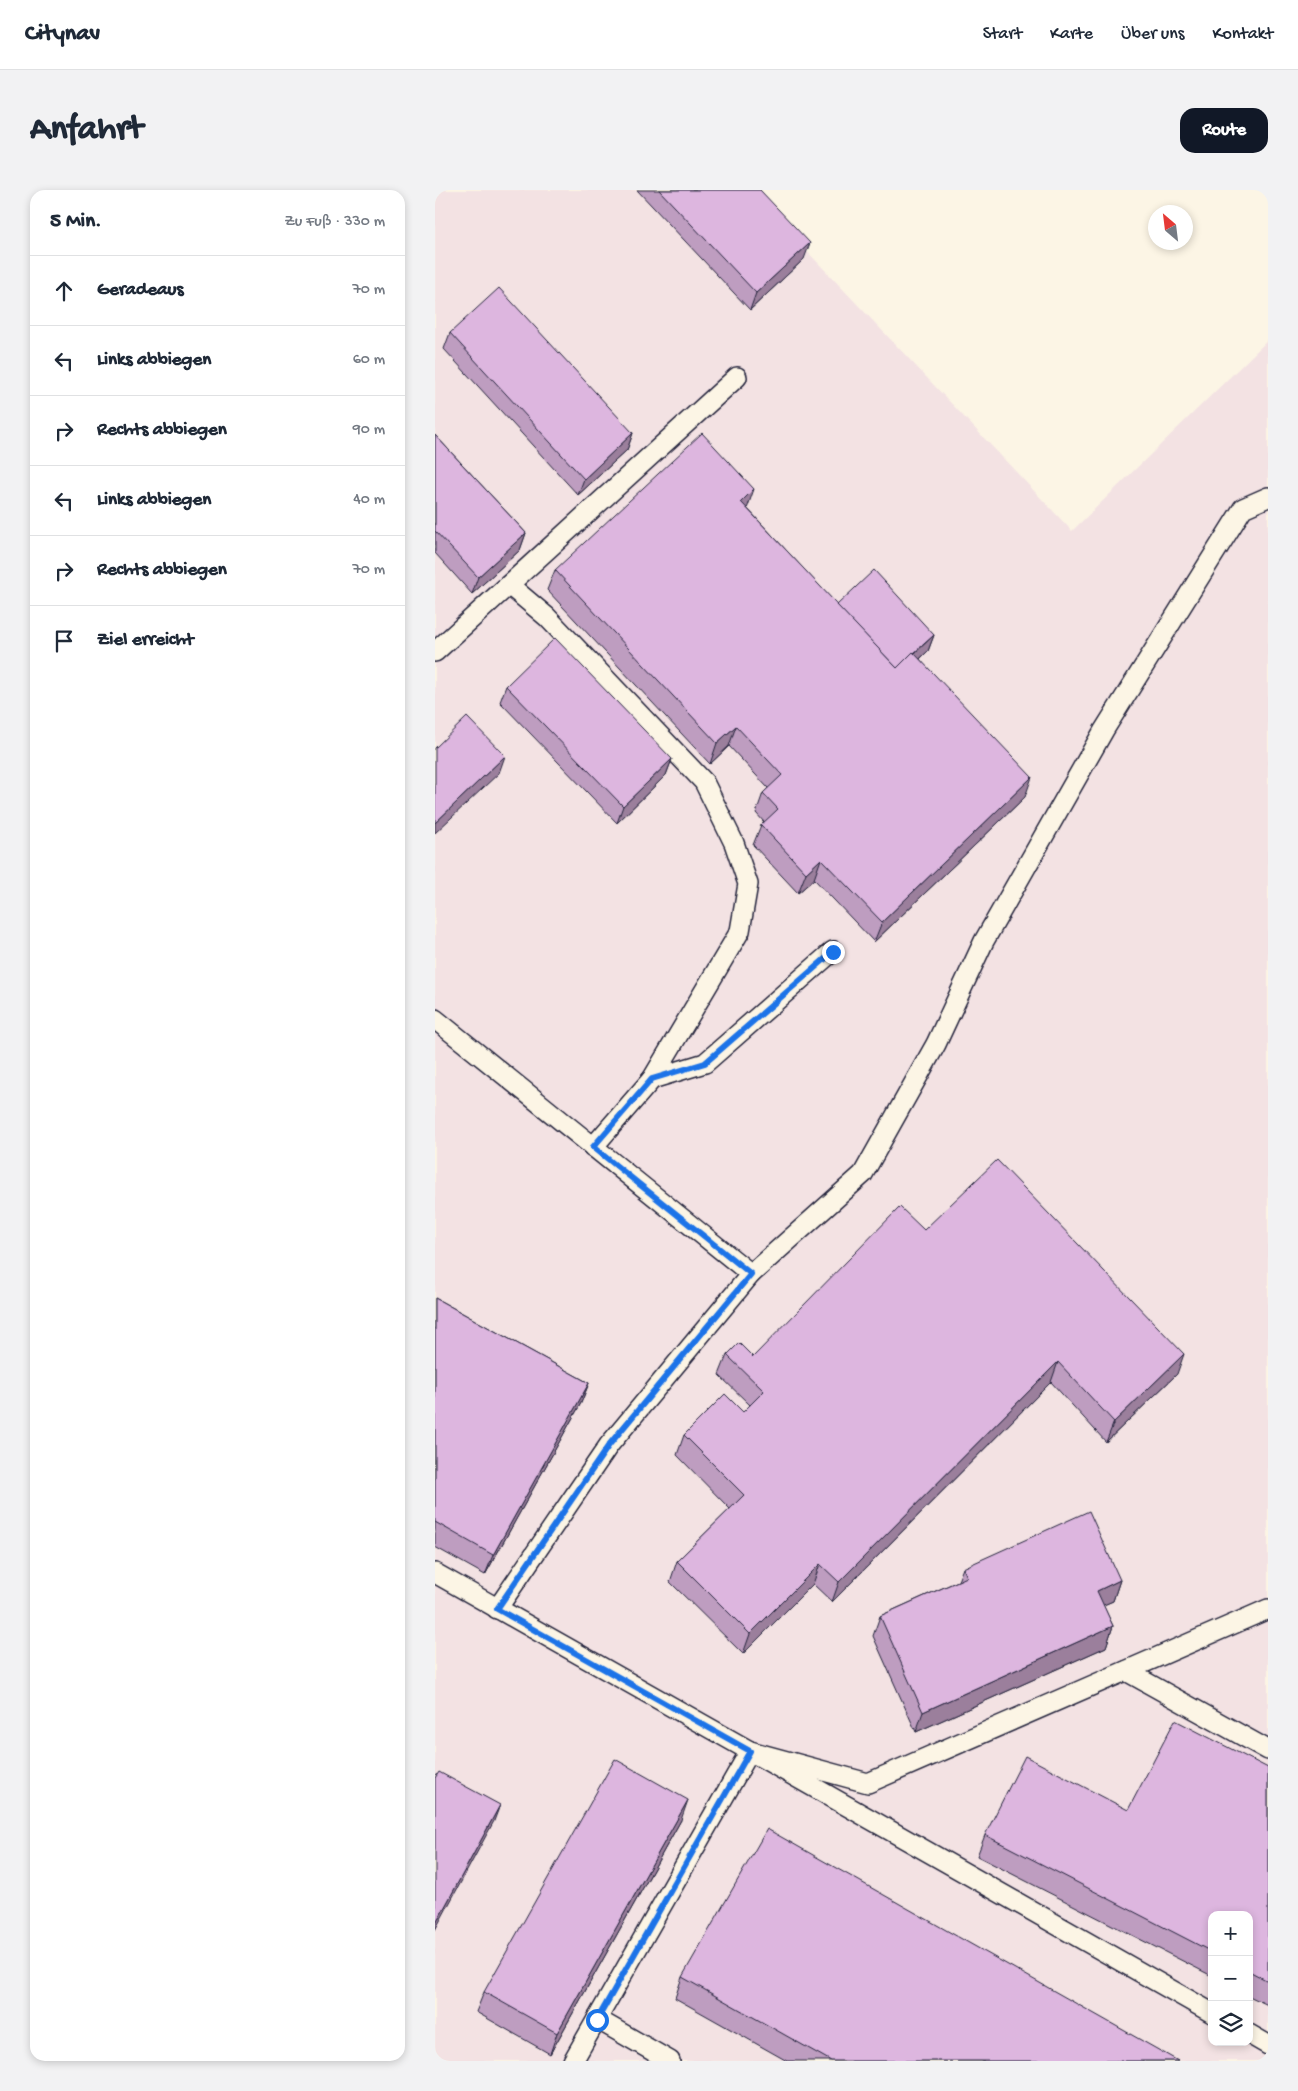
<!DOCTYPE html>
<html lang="de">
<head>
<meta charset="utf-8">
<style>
  body { margin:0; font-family:"Gochi Hand",sans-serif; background:#f2f2f3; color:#1f2937 }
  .controls { position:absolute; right:15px; bottom:15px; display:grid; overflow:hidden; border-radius:10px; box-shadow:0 2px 8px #0003 }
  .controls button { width:45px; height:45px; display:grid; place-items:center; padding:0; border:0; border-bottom:1px solid #e0e1e3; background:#fff; color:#1f2937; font:25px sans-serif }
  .compass { position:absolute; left:713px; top:15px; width:45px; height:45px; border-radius:50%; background:#fff; box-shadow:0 2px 8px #0003; rotate:332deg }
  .stop { position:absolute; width:15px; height:15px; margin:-11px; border:4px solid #1a73e8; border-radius:50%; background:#fff }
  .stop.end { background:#1a73e8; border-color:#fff; box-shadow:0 1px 5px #0008 }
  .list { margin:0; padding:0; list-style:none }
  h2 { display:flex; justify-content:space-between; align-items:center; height:65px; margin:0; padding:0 20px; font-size:21px }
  h2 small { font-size:16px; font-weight:400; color:#747a83 }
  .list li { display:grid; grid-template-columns:32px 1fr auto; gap:15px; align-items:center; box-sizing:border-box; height:70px; padding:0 20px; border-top:1px solid #e0e1e3 }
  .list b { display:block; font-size:19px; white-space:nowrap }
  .list em { font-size:16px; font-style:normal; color:#747a83 }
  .icon { flex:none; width:28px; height:28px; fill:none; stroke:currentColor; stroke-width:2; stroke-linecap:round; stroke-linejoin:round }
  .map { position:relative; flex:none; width:833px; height:1871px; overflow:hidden; border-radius:15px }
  header { display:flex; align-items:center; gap:30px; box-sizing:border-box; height:70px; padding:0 25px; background:#fff; border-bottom:1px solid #e0e1e3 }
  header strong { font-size:24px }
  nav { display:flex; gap:28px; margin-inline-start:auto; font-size:18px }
  .intro { display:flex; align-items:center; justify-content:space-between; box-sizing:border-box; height:120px; padding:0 30px }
  h1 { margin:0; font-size:35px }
  .button { padding:12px 22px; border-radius:15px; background:#111827; color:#fff; font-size:18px; font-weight:700 }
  main { display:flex; gap:30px; padding:0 30px }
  aside { flex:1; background:#fff; border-radius:15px; box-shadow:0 2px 8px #0003 }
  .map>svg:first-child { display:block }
</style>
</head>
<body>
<header>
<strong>Citynav</strong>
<nav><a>Start</a><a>Karte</a><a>Über uns</a><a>Kontakt</a></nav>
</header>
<div class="intro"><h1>Anfahrt</h1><a class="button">Route</a></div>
<main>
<aside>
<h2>5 Min.<small>Zu Fuß · 330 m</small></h2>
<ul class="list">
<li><svg class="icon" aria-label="ahead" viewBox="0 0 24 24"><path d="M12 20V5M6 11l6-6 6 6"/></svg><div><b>Geradeaus</b></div><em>70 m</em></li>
<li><svg class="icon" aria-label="left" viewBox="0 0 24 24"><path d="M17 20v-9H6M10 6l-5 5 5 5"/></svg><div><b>Links abbiegen</b></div><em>60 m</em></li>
<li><svg class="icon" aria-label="right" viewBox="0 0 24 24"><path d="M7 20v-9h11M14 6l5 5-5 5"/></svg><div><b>Rechts abbiegen</b></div><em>90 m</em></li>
<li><svg class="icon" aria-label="left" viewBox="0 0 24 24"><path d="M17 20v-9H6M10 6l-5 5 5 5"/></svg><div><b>Links abbiegen</b></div><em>40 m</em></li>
<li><svg class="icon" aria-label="right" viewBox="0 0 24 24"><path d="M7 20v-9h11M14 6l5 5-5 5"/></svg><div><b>Rechts abbiegen</b></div><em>70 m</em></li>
<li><svg class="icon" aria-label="arrive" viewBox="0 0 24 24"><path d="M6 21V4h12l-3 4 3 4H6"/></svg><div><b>Ziel erreicht</b></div></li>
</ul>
</aside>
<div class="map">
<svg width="833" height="1871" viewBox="0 0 833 1871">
  <rect width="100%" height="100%" fill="#fcf5e5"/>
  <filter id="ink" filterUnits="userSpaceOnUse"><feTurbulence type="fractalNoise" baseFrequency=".02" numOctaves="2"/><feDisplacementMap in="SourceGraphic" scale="10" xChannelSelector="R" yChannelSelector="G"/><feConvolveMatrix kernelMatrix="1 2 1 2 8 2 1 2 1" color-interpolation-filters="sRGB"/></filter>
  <g filter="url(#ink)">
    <!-- built -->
    <path fill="#f3e2e3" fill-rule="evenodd" d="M 0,0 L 314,0 L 637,341 L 833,150 L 833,1871 L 0,1871 ZM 777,1725 L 814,1725 L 814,1852 L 777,1852 Z"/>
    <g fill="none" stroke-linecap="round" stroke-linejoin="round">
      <!-- service casing -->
      <g stroke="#22223b" stroke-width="22">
        <g id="service">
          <polyline points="74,395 112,427 269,592 299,653 313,694 305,741 217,889 158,957"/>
          <polyline points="0,462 302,187"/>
          <polyline points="0,829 316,1084 174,1255 62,1419"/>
          <polyline points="217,889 270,873 398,761"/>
          <polyline points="316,1084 428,984 501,854 549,751 669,540 808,318 833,307"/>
          <polyline points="0,1383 315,1561 433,1593 833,1419"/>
          <polyline points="691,1481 833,1560"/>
          <polyline points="162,1829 235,1871"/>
          <polyline points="814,1844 833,1855"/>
          <polyline points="138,1871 315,1561 777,1823"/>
        </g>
      </g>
      <!-- service -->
      <use href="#service" stroke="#fcf5e5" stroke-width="19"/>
    </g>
    <!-- wall -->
    <g fill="#be9dc0" stroke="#22223b">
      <polygon points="202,0 325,0 369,69 315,120"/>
      <polygon points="15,143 198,243 192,260 143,305 9,159"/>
      <polygon points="0,245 91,343 85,360 37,404 0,363"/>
      <polygon points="312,318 402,415 499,445 493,461 485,469 590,607 439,752 379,689 363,703 318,655 326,635 329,632 321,623 328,603 333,598 294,556 275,574 112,400 120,380"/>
      <polygon points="71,496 237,569 231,585 182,633 65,512"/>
      <polygon points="489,1040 742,1184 671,1252 616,1192 397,1412 378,1394 308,1464 235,1392 242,1371 295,1319 242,1265 249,1245 308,1222 315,1215 284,1185 292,1165 318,1167"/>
      <polygon points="0,1108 154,1193 146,1213 50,1385 0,1357"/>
      <polygon points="528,1378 685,1390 678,1411 668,1415 678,1436 671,1457 481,1542 438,1446 445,1426 523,1391"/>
      <polygon points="833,1578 833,1815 814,1806 814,1725 777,1725 777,1786 542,1666 550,1645 693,1620"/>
      <polygon points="246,1630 115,1864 41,1822 49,1802"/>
      <polygon points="247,1787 743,1871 352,1871 240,1808"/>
    </g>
    <!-- shaded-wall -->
    <g fill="#9b7f9c" stroke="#22223b">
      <polygon points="375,53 369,69 315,120 321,103"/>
      <polygon points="198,243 192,260 143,305 149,289"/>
      <polygon points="319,299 312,319 306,312"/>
      <polygon points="91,343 85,360 37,404 43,387"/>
      <polygon points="499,445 493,461 454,498 460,482"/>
      <polygon points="301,536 294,556 275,574 282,553"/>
      <polygon points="70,566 64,583 0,643 0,633"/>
      <polygon points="237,569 231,585 182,633 188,616"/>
      <polygon points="597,587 590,607 439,752 447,732"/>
      <polygon points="386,669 379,689 363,703 371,683"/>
      <polygon points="749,1164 742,1184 671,1252 679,1232"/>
      <polygon points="623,1172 616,1192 397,1412 404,1392"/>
      <polygon points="154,1193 146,1213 50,1385 58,1365"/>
      <polygon points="385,1374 378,1394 308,1464 315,1444"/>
      <polygon points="685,1390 678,1411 655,1421 662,1401"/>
      <polygon points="678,1436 671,1457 481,1542 488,1522"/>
      <polygon points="253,1610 246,1630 115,1864 122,1843"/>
      <polygon points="65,1615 59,1631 0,1740 0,1735"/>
    </g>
    <!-- building -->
    <g fill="#ddb6df" stroke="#22223b">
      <polygon points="224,0 325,0 375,53 321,103"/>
      <polygon points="64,98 198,243 149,289 15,143"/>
      <polygon points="267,243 319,299 306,312 462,478 478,462 597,587 447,732 386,669 371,683 326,635 343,619 328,603 347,585 301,536 282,553 120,380"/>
      <polygon points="0,245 91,343 43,387 0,341"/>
      <polygon points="439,380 499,445 479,463 478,462 462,478 402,415"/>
      <polygon points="120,448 237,569 188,616 71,496"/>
      <polygon points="32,527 70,566 0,633 0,558"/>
      <polygon points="562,970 749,1164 679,1232 623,1172 404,1392 385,1374 315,1444 242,1371 309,1305 249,1245 290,1204 308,1222 329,1201 292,1165 304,1153 318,1167 465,1017 489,1040"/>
      <polygon points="0,1108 154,1193 58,1365 0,1332"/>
      <polygon points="654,1321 685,1390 662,1401 678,1436 488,1522 445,1426 532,1387 528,1378"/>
      <polygon points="740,1530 833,1578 833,1791 814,1781 814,1725 777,1725 777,1762 550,1645 590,1566 693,1620"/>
      <polygon points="180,1569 253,1610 122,1843 49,1802"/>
      <polygon points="4,1582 65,1615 0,1735 0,1588"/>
      <polygon points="332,1639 743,1871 396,1871 247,1787"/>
    </g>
  </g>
  <g fill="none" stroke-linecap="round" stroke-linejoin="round" filter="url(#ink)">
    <!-- route -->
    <polyline stroke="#1a73e8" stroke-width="6" points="162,1830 315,1561 62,1419 174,1255 316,1084 158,957 217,889 270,873 398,762"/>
  </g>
</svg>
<div class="controls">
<button>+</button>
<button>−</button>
<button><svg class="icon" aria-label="layers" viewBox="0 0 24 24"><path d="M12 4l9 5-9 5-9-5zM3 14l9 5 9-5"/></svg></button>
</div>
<svg class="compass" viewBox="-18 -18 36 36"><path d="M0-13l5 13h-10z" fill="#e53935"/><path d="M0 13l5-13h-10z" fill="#747a83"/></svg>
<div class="stop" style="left:162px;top:1830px"></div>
<div class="stop end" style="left:398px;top:762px"></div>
</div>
</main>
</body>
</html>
